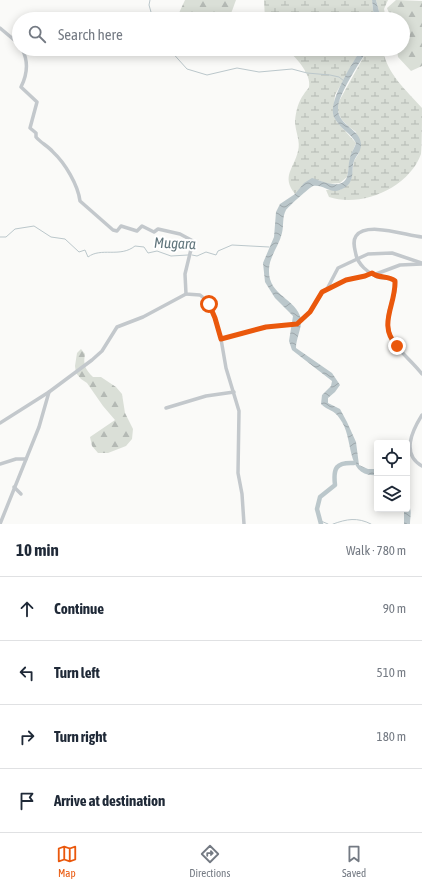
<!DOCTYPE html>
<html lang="en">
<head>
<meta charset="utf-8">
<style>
  body { margin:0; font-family:"Asap Condensed",sans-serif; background:#f2f2f3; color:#1f2937 }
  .controls { position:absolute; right:12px; bottom:12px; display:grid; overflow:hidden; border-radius:4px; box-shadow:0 2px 10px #0003 }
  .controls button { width:36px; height:36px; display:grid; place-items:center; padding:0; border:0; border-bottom:1px solid #e0e1e3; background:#fff; color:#1f2937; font:20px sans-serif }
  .stop { position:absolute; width:12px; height:12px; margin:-9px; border:3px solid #ea580c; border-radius:50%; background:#fff }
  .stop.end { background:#ea580c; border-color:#fff; box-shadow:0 1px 4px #0008 }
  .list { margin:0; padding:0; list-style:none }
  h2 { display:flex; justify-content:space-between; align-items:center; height:52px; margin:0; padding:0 16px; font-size:17px }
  h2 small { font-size:13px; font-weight:400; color:#747a83 }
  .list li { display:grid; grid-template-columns:26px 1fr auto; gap:12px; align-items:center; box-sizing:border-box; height:64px; padding:0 16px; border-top:1px solid #e0e1e3 }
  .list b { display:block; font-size:15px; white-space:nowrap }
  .list em { font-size:13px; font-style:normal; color:#747a83 }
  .icon { flex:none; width:22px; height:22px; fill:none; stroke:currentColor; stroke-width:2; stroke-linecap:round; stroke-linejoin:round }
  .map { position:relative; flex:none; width:422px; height:524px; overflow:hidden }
  .search { position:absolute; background:#fff; box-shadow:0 2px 10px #0003; left:12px; right:12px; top:12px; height:44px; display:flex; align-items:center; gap:10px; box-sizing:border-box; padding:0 14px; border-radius:22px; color:#747a83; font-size:15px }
  .sheet { height:308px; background:#fff }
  nav { display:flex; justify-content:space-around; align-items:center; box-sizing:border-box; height:56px; border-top:1px solid #e0e1e3; background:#fff; font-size:11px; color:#747a83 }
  nav a { display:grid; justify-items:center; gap:2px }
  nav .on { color:#ea580c }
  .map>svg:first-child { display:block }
</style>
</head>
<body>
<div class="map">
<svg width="422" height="524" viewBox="0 0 422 524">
  <defs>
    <pattern id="forest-firs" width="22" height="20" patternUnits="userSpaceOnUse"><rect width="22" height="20" fill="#dadfd7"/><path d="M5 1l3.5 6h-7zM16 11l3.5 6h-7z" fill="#b4b9b4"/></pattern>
    <pattern id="wetland-marsh" width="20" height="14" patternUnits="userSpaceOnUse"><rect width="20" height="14" fill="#dadfd7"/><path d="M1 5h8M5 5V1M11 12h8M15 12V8" fill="none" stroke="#b4b9b4"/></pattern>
    <pattern id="water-waves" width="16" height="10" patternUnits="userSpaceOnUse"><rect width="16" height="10" fill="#bbc7cb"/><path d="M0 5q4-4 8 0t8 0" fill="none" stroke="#9ca6aa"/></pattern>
  </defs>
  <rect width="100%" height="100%" fill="#fafaf8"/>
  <!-- forest -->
  <g fill="url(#forest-firs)">
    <polygon points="185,0 236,0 229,19 180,19 179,13"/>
    <polygon points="396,0 422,1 422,66 411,71 398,57 397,49 403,49 403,19 391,19 387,8"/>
    <path d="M 81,349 L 85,354 C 83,365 85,369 93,377 L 101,377 L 116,387 L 122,394 L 125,413 L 133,429 L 132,439 L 126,446 L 108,453 L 98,453 L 92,446 L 90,437 L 115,420 L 103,406 L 87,383 L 81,379 L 76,373 L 75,366 L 77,353 Z"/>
  </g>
  <!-- wetland -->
  <g fill="url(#wetland-marsh)">
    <polygon points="264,0 372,0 374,19 265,19"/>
    <polygon points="376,0 388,0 384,9 386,19 381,19"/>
    <path d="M 285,49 L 361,49 L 335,95 L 333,113 L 337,122 L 356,143 L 351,155 L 347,177 L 340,183 L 327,184 L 318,180 L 295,194 C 281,176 294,169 298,151 C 301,142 295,131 295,121 C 296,111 298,102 304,94 C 305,92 308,89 309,87 C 312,75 295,55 285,49 Z"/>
    <path d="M 368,49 L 383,49 C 386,73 407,91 422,108 C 422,120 422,144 421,154 C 409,188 361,208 329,197 L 326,190 L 340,190 L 351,180 L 354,161 L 359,153 L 356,132 C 346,124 336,118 338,103 Z"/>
  </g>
  <!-- water -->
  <g fill="url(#water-waves)">
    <polygon points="372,0 376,0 381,19 374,19"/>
    <path d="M 361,49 L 368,49 C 360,62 338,95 338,108 C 337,127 367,130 360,150 C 359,154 355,157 354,161 C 351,169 355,179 347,186 C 331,198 326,184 313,186 C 310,187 288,207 286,210 C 282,217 284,225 282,233 C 279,246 269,257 269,270 C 268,296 296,298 301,319 C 302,328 296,339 296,348 L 332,373 L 340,385 L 335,392 L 328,398 L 328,403 L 340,409 L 347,422 L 356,442 L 359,465 L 368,469 L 377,469 L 377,475 C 344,478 355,438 340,419 C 334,409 328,411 321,404 L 322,395 L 331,386 L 332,381 L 292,350 L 289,341 L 293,316 L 275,298 L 265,282 L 263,263 L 274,237 L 276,212 L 280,204 L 295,194 L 304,183 L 312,178 C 322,181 341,191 347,177 C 349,171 348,164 350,158 C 351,152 355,148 356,143 C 351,133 339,128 334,117 C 327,102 353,63 361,49 Z"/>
    <path d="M 407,502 C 413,511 410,515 410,524 L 404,524 L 404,509 L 407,509 Z"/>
  </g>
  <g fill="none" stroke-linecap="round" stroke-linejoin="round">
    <!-- stream -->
    <g stroke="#bbc7cb" stroke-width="1">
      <polyline points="150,0 149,5 153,19"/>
      <polyline points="169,49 187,69 207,75 237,68 259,72 292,69 307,73 330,75 339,77 344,81"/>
      <path d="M 0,237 L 6,237 L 15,229 L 34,226 L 51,237 L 65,239 L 79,252 L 85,250 L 88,257 C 101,247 120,258 135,246 L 144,247 L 148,253 L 157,251 L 171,256 L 188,255"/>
      <polyline points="192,255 197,256 206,252 216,255 218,251 232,245 269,247"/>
      <polyline points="321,521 328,524"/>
      <path d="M 333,524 C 347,519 357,517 371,524"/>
    </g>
    <!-- river -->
    <path stroke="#bbc7cb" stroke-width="4.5" d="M 321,524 L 317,509 L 320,497 L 335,485 C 333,468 336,462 354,463"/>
    <!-- minor -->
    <g stroke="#c3c8cc" stroke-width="3.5">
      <polyline points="0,28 19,44"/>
      <path d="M 22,49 C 29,62 27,75 21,87 L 37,102 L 30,128 L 36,133 L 36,137 C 41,143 48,146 53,152 C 65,163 78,185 80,201 L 113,230 L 117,231 L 121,226 L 137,231 L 142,226 L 154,232 L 158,229 L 180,234 L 193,241 L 185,274 L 186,294 L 200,295 L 205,299 L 215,318 L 221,339 L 226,368 L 239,411 L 238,473 L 242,494 L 244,524"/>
      <path d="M 422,237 C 407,236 367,221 356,236 C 352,242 355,249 356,255 C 358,264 368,273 377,277 C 382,279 389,277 395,280 C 397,290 392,301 389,311 C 382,342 405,352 422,374"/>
      <polyline points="327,289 338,268 368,254 392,253 422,263"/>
      <polyline points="221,339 266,327 297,324 310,312 323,291 349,279 365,276 372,273 376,274 400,265 422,264"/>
      <polyline points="166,408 206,396 234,392"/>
      <path d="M 422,415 C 412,431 401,454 422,466"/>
      <polyline points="0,423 49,392 92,360 102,351 117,327 143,317 186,294"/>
      <polyline points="0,464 16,459 26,459"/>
      <polyline points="14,487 21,494"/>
      <polyline points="0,524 39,427 49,392"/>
    </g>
  </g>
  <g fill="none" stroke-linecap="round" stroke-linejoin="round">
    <!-- route -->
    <path stroke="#ea580c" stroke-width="5" d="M 209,304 L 215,318 L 221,339 L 266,327 L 297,324 L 310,312 L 322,292 L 346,280 L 365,276 L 372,273 C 379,279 388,275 395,281 C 396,305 377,325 397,346"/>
  </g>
  <g text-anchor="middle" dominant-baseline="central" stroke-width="4" stroke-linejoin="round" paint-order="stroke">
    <!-- water labels -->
    <g font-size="15" font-style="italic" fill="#60757c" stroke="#fff">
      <text transform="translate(175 243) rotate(2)">Mugara</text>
    </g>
  </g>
</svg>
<div class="controls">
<button><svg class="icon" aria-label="locate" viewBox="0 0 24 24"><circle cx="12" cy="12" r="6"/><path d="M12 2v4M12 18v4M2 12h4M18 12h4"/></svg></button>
<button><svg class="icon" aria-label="layers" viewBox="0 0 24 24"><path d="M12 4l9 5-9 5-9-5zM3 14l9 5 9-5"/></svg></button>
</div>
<div class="stop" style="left:209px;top:304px"></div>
<div class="stop end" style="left:397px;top:346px"></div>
<div class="search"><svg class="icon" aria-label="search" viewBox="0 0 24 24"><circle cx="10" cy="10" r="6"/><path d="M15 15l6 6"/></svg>Search here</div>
</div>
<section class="sheet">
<h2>10 min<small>Walk · 780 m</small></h2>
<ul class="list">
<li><svg class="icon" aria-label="ahead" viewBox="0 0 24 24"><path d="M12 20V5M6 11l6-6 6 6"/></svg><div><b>Continue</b></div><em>90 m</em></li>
<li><svg class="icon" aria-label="left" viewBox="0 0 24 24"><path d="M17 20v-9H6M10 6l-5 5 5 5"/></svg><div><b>Turn left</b></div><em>510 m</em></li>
<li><svg class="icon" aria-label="right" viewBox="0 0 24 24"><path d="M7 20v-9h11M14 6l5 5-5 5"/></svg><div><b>Turn right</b></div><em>180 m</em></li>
<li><svg class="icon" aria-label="arrive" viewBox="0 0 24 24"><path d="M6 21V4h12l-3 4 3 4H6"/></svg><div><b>Arrive at destination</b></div></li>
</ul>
</section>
<nav>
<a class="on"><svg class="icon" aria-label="map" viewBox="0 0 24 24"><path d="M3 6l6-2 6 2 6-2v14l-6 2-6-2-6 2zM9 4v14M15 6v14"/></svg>Map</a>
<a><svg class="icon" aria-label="directions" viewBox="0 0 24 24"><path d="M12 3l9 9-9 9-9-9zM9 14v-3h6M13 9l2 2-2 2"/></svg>Directions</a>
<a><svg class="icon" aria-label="saved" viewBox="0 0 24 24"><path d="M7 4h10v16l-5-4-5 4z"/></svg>Saved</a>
</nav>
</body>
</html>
